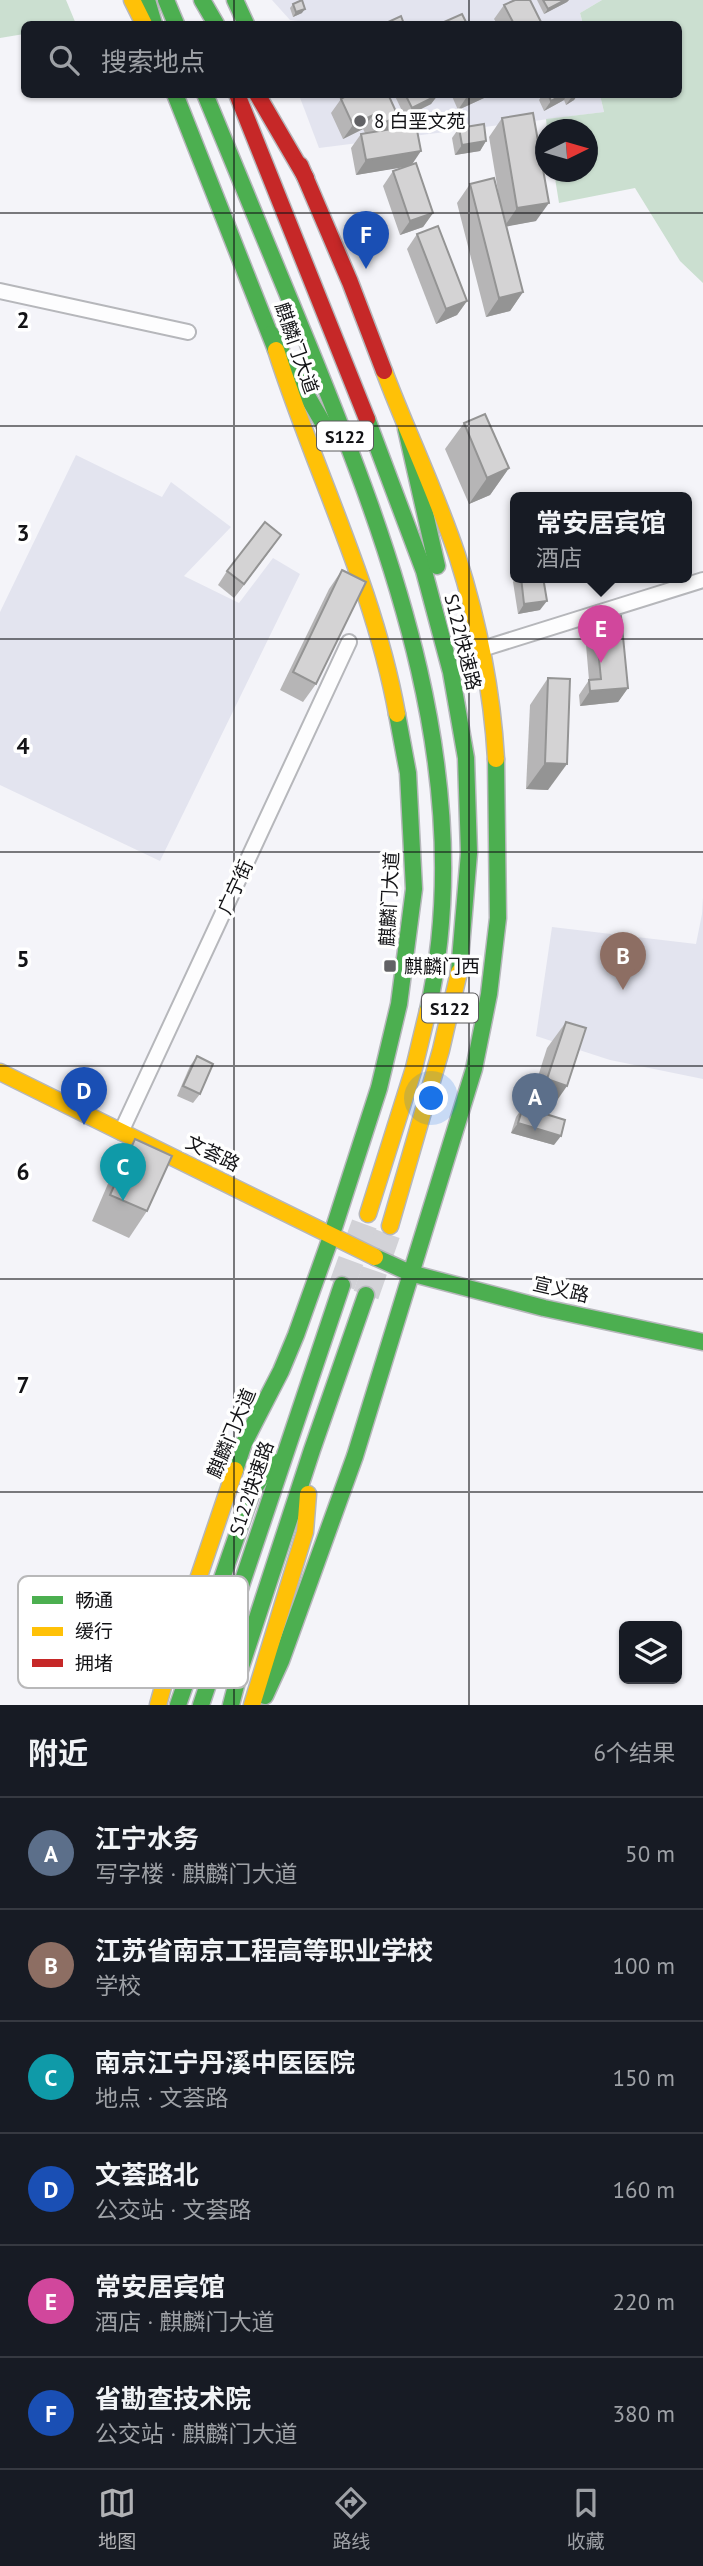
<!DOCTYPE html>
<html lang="zh">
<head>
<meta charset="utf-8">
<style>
  body { margin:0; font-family:"PT Sans","Noto Sans SC",sans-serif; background:#242831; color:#f1f3f6 }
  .controls { position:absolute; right:21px; bottom:21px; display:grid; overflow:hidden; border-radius:10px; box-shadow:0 2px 5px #0004 }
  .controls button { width:63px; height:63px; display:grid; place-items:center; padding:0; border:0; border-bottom:2px solid #363941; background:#171b24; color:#f1f3f6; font:35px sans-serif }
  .compass { position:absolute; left:535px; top:119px; width:63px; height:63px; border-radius:50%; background:#171b24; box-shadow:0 2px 5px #0004; rotate:85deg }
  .you { position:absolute; left:432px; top:1099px; width:24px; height:24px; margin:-18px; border:5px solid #fff; border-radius:50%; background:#1a73e8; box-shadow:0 0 0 10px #1a73e833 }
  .badge { display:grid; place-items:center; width:46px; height:46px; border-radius:50%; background:#b1b2b5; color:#fff; font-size:23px; font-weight:700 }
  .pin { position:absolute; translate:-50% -58px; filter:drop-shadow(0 2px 4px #0008) }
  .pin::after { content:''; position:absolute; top:37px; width:24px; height:21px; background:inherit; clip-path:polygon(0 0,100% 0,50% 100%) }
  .popup { position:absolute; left:510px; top:492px; width:182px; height:91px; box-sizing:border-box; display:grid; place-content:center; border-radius:10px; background:#171b24; filter:drop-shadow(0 2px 5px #0005); font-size:23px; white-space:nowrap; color:#9ea1a6 }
  .popup b { font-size:26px; color:#f1f3f6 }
  .popup::after { content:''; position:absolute; left:50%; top:100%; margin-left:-14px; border:14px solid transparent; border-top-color:#171b24 }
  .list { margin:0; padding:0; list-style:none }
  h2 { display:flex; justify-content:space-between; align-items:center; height:91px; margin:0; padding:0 28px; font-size:30px }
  h2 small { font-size:23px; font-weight:400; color:#9ea1a6 }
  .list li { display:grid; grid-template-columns:46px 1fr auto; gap:21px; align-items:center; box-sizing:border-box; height:112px; padding:0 28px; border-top:2px solid #363941 }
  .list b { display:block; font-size:26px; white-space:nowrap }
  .list p { margin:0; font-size:23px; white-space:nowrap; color:#9ea1a6 }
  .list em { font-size:23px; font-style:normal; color:#9ea1a6 }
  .icon { flex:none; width:38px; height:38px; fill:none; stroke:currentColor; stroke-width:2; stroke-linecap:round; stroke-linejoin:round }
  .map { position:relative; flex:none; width:703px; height:1705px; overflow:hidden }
  .search { position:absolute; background:#171b24; box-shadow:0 2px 5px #0004; left:21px; right:21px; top:21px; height:77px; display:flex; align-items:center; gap:18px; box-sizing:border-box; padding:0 24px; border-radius:10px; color:#9ea1a6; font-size:26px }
  .sheet { height:763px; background:#171b24 }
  nav { display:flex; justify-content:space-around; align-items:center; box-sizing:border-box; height:98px; border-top:2px solid #363941; background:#171b24; font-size:19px; color:#9ea1a6 }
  nav a { display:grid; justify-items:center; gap:4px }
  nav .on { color:#b1b2b5 }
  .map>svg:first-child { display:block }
</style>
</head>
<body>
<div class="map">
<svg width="703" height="1705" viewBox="0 0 703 1705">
  <rect width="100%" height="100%" fill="#f4f4f9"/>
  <!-- built -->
  <g fill="#e3e4ef">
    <polygon points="272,0 602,0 580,13 583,24 300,24 298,21 290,20"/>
    <polygon points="299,95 600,95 604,112 319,148"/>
    <polygon points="76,455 162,497 171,482 231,527 184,576 239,603 273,558 300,574 160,861 0,785 0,612"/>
    <polygon points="703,897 703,1079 610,1060 536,1036 552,927 696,944 702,914"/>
  </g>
  <!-- green -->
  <g fill="#cbdfd0">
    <polygon points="0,0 66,0 76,24 24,24 24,34 0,38"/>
    <polygon points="602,0 703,0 703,283 680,261 635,188 559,203 554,172 588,172 588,130 547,129 546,119 604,112 600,95 678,94 678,24 583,24 580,13"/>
  </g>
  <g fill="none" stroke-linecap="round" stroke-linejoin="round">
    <!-- highway-tunnel -->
    <g stroke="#d2d2d7" stroke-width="26" stroke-dasharray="26 13" stroke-linecap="butt">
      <polyline points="342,1285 368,1214"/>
      <polyline points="366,1295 390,1226"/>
    </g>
    <!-- street casing -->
    <g stroke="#b6b7bb" stroke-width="18">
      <g id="street">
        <polyline points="0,291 188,332"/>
        <polyline points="482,649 703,580"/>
        <polyline points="121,1132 349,642"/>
      </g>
    </g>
    <!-- fast casing -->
    <g stroke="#b6b7bb" stroke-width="19">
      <g id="fast">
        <polyline points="147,0 154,24"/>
        <polyline points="166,0 176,24"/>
        <polyline points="202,0 216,24"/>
        <polyline points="235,0 246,24"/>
        <polyline points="175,94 276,350"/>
        <path d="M 205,94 C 239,177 273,260 308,344 C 393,553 479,781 428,1010"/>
        <polyline points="271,334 330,435"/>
        <polyline points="367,419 424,571 451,672 466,758 469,853 459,972"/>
        <polyline points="406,429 437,566"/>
        <polyline points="375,1257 410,1273 544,1308 703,1342"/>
        <polyline points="235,1470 244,1443 281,1371 296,1335 331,1237 379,1088 399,1004 414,889 408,773 397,714"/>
        <polyline points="265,1696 281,1661 355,1456 474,1069 489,994 498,918 496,759"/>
        <polyline points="178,1705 252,1492 272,1461"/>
        <polyline points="201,1705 342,1285"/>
        <polyline points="231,1705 240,1670 312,1450 366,1295"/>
      </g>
    </g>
    <!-- slow casing -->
    <g stroke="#b6b7bb" stroke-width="19">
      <g id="slow">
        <polyline points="132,0 144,24"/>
        <path d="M 276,350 C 315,472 374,587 397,714"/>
        <path d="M 384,371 C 407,432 436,492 457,555 C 478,621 492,689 496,759"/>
        <polyline points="0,1072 375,1257"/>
        <polyline points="368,1214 414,1068 428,1010"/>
        <polyline points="390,1226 441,1050 459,972"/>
        <polyline points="158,1705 169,1665 235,1470"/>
        <polyline points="252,1705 305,1532 308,1494"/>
      </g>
    </g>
    <!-- jam casing -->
    <g stroke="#b6b7bb" stroke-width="19">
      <g id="jam">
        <polyline points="237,94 367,419"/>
        <polyline points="257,94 306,178"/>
        <polyline points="300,165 350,282 384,371"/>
      </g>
    </g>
    <!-- street -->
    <use href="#street" stroke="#fdfdfe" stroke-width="14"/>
    <!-- fast -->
    <use href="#fast" stroke="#4caf50" stroke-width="16"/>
    <!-- slow -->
    <use href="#slow" stroke="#ffc107" stroke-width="16"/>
    <!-- jam -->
    <use href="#jam" stroke="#c62828" stroke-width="16"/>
  </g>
  <!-- wall -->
  <g fill="#b6b5b6">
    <polygon points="537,0 569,0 567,2 544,14"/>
    <polygon points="293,4 302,13 293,17 290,8"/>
    <polygon points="504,5 542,24 497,24 494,19"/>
    <polygon points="350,94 389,129 411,165 433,213 423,227 400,235 383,186 393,171 408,166 356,175 351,148 361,134 365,133 363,129 343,139 331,113 341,99"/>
    <polygon points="394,94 438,94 431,104 405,117"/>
    <polygon points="451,94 486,94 484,98 458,110"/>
    <polygon points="543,94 578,94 574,100 566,105 564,100 544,111 539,100"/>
    <polygon points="502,118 536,221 506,226 523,292 510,311 486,317 457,203 470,184 499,197 489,137"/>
    <polygon points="459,128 486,141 480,151 455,155 452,138"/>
    <polygon points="417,234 467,301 457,315 436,324 407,249"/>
    <polygon points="464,423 509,468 490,495 469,504 445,449"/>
    <polygon points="271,549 234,598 218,585 227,571"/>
    <polygon points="342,570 316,684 303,702 280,690 329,589"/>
    <polygon points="516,577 543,577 540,610 518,614 513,582"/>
    <polygon points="595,619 628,688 618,702 580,706 579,695 589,680 585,633"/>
    <polygon points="548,678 548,790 526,789 530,705"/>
    <polygon points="566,1022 549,1112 529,1105 547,1048"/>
    <polygon points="197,1056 200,1094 193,1103 177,1096 190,1066"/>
    <polygon points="523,1107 554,1145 511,1133 516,1117"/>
    <polygon points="135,1139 147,1211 129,1238 92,1221 116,1165"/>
  </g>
  <!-- shaded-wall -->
  <g fill="#949494">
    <polygon points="565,0 569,0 567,2 544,14 548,9"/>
    <polygon points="305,9 302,13 293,17 296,12"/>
    <polygon points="470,94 486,94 484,98 458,110 468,95"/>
    <polygon points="563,94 567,94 564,100 544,111 551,101"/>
    <polygon points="578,94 574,100 566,105 573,95"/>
    <polygon points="438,95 431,104 405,117 412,108"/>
    <polygon points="373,115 363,129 343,139 353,125"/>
    <polygon points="398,116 388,130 368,140 378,126"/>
    <polygon points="486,141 480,151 455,155 462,145"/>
    <polygon points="421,151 411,166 356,175 366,160"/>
    <polygon points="549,203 536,221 504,227 517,208"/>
    <polygon points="433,213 423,227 400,235 410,221"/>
    <polygon points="523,292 510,311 486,317 499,298"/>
    <polygon points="467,301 457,315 436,324 446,309"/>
    <polygon points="509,468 490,495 469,504 487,478"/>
    <polygon points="281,535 271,549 234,598 244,584"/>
    <polygon points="547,601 540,610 518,614 524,604"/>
    <polygon points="628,688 618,702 580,706 590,691"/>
    <polygon points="545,763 567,764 548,790 526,789"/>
    <polygon points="547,1079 567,1086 549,1112 529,1105"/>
    <polygon points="518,1123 561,1136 554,1145 511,1133"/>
  </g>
  <!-- building -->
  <g fill="#d4d3d4" stroke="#949494" stroke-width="2">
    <polygon points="302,0 305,9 296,12 293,4"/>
    <polygon points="515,0 530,0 542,24 514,24 504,5"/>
    <polygon points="543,0 565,0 548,9"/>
    <polygon points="462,14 467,24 445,24 444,22"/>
    <polygon points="401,16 404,24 384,24"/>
    <polygon points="350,94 388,94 398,116 378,126 373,115 353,125 341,99"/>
    <polygon points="405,94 438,94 438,95 412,108"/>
    <polygon points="548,94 563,94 551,101"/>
    <polygon points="533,113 549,203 517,208 502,118"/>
    <polygon points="484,124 486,141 462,145 459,128"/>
    <polygon points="416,125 421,151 366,160 361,134"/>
    <polygon points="416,163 433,213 410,221 393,171"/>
    <polygon points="494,178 523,292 499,298 470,184"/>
    <polygon points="438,226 467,301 446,309 417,234"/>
    <polygon points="485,414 509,468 487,478 464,423"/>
    <polygon points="265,522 281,535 244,584 227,571"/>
    <polygon points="342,570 366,582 316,684 293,672"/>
    <polygon points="521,577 543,577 547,601 524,604"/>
    <polygon points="621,616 628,688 590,691 589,680 601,679 595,619"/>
    <polygon points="548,678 570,679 567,764 545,763"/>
    <polygon points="566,1022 586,1028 567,1086 547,1079"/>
    <polygon points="197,1056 213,1064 200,1094 183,1086"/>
    <polygon points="523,1107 565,1120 561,1136 518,1123"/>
    <polygon points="135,1139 172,1156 147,1211 110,1195"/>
  </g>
  <!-- grid -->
  <path fill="none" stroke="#131316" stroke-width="2" stroke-opacity="0.55" d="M 234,0 L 234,24M 469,0 L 469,24M 234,94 L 234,1705M 469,94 L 469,1705M 0,213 L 703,213M 0,426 L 703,426M 0,639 L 703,639M 0,852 L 703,852M 0,1066 L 703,1066M 0,1279 L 703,1279M 0,1492 L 703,1492"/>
  <!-- markers -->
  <g fill="#626265" stroke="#fff" stroke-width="2.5">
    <circle cx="360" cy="121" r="7"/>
    <rect x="383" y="959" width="14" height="14" rx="3.5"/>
  </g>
  <g text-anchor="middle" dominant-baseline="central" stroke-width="7" stroke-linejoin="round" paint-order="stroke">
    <!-- shield labels -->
    <g fill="#fff" stroke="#5a5a5c" stroke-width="2">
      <rect x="317" y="421.5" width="56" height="29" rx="5"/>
      <rect x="422" y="993.5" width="56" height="29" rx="5"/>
    </g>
    <g font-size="18" font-weight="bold" fill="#131316">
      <text x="345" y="436">S122</text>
      <text x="450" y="1008">S122</text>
    </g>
    <!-- poi labels -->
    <g font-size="19" fill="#131316" stroke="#fff" text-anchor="start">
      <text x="374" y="121">8 白垩文苑</text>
      <text x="404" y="966">麒麟门西</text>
    </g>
    <!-- street labels -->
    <g font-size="19" fill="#131316" stroke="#fff">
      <text transform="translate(297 348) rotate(71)">麒麟门大道</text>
      <text transform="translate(463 642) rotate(76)">S122快速路</text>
      <text transform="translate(235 887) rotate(-65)">广宁街</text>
      <text transform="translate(389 899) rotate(-87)">麒麟门大道</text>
      <text transform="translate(213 1153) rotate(26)">文荟路</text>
      <text transform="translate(561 1289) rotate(13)">宣义路</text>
      <text transform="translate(231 1433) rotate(-67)">麒麟门大道</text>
      <text transform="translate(251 1488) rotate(-71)">S122快速路</text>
    </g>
  </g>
  <!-- legend -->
  <rect x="18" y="1576" width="230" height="112" rx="10" fill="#fff" stroke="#b8b8b9" stroke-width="2"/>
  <rect x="32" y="1596" width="31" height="8" fill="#4caf50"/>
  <rect x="32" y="1627" width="31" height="9" fill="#ffc107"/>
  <rect x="32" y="1659" width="31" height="8" fill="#c62828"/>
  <g font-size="19" fill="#131316">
    <text x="75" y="1607">畅通</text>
    <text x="75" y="1638">缓行</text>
    <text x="75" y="1670">拥堵</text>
  </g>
  <g font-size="23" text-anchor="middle" font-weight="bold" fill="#131316" stroke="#fff" stroke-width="7" stroke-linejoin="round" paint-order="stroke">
    <text x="23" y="328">2</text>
    <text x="23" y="541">3</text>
    <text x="23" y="754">4</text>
    <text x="23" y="967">5</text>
    <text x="23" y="1180">6</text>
    <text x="23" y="1393">7</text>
  </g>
</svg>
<div class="controls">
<button><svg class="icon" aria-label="layers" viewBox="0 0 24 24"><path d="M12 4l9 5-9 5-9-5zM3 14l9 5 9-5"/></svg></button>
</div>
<svg class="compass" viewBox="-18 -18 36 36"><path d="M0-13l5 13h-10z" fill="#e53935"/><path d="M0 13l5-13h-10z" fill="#9ea1a6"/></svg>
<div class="you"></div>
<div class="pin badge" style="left:535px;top:1131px;background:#5c6f8a">A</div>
<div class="pin badge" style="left:623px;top:990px;background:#8d6e63">B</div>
<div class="pin badge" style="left:123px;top:1201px;background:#0f9aa8">C</div>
<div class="pin badge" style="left:84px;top:1125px;background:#1a4fb4">D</div>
<div class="pin badge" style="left:601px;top:663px;background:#d1479c">E</div>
<div class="popup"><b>常安居宾馆</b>酒店</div>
<div class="pin badge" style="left:366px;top:269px;background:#1a4fb4">F</div>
<div class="search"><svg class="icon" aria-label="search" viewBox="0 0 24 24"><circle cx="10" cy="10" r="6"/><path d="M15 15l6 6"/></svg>搜索地点</div>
</div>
<section class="sheet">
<h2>附近<small>6个结果</small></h2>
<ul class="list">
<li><span class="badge" style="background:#5c6f8a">A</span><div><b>江宁水务</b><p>写字楼 · 麒麟门大道</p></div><em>50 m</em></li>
<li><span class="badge" style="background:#8d6e63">B</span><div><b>江苏省南京工程高等职业学校</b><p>学校</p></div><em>100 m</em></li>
<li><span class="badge" style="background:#0f9aa8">C</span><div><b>南京江宁丹溪中医医院</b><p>地点 · 文荟路</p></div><em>150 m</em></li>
<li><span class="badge" style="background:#1a4fb4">D</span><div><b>文荟路北</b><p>公交站 · 文荟路</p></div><em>160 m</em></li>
<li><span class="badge" style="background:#d1479c">E</span><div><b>常安居宾馆</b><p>酒店 · 麒麟门大道</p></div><em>220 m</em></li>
<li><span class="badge" style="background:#1a4fb4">F</span><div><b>省勘查技术院</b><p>公交站 · 麒麟门大道</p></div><em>380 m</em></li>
</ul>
</section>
<nav>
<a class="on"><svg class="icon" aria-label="map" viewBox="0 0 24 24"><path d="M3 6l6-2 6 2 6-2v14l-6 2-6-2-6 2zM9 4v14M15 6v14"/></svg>地图</a>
<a><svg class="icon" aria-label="directions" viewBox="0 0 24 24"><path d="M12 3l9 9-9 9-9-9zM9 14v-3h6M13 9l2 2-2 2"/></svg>路线</a>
<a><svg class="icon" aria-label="saved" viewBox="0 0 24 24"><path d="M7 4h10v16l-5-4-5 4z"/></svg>收藏</a>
</nav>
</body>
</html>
